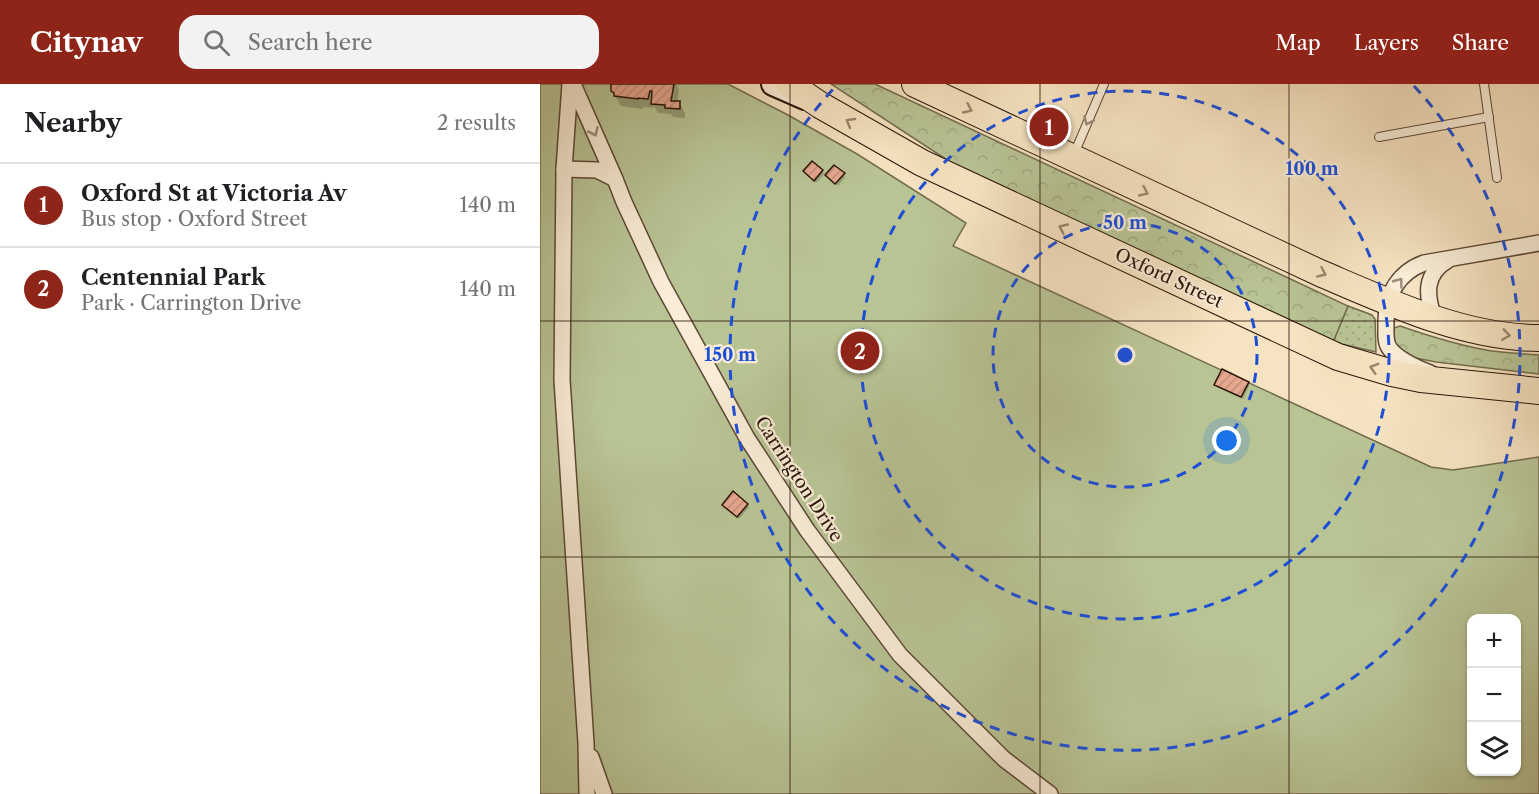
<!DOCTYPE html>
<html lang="en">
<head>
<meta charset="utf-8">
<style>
  body { margin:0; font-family:"Libre Caslon Text",serif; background:#f2f2f2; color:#202124 }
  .controls { position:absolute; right:18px; bottom:18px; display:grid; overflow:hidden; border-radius:12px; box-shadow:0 2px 4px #0004 }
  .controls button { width:54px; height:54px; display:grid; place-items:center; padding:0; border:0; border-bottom:2px solid #e0e0e0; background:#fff; color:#202124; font:30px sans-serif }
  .you { position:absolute; left:687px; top:357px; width:21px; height:21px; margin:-15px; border:4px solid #fff; border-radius:50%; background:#1a73e8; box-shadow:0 0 0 9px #1a73e833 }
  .badge { display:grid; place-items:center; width:39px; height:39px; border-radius:50%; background:#8f2418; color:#fff; font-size:20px; font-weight:700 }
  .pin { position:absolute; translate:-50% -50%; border:3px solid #fff; box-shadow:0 2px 6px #0006 }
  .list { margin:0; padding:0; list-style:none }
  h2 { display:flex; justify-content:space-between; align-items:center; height:78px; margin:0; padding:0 24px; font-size:26px }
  h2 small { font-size:20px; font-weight:400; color:#757577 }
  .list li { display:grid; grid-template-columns:39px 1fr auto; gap:18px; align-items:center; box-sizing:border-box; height:84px; padding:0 24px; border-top:2px solid #e0e0e0 }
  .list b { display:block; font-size:22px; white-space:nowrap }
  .list p { margin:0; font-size:20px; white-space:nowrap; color:#757577 }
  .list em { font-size:20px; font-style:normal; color:#757577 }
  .icon { flex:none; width:33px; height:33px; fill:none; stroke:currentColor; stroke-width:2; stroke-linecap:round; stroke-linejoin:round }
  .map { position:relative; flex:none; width:999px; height:710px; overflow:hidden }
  header { display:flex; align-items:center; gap:36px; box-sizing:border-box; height:84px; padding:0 30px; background:#8f2418; color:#fff }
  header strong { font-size:28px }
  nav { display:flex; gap:33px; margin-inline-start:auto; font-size:21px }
  .search { width:420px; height:54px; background:#f2f2f2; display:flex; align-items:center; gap:15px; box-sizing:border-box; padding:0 21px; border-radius:18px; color:#757577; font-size:22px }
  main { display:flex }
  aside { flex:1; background:#fff }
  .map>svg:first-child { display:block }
</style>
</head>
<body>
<header>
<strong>Citynav</strong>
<div class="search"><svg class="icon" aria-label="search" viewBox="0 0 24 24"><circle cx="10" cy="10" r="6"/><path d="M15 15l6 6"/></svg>Search here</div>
<nav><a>Map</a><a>Layers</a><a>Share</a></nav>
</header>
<main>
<aside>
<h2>Nearby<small>2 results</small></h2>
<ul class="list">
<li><span class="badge">1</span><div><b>Oxford St at Victoria Av</b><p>Bus stop · Oxford Street</p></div><em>140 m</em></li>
<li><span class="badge">2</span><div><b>Centennial Park</b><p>Park · Carrington Drive</p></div><em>140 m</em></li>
</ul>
</aside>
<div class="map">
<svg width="999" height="710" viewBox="0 0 999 710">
  <defs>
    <pattern id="grass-dots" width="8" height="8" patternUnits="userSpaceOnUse" patternTransform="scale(1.5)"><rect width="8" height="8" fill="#b9c495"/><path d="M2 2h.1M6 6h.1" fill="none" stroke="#9fa87f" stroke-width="1.8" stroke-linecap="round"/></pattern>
    <pattern id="forest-crowns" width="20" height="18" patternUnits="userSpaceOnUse" patternTransform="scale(1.5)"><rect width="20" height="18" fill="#b9c495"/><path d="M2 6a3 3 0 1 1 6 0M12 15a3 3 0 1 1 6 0" fill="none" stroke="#9fa87f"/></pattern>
    <pattern id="building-hatch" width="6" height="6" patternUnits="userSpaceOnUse" patternTransform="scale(1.5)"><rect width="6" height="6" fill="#e6a78f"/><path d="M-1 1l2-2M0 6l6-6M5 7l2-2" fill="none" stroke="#c58f7a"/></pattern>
  </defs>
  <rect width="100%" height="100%" fill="#f6e3c1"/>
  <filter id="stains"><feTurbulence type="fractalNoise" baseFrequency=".00333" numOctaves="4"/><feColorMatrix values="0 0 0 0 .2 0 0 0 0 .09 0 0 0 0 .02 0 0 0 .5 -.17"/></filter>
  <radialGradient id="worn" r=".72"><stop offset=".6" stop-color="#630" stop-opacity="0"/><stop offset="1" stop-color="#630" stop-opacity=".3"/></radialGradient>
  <!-- grass -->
  <polygon fill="url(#grass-dots)" stroke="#726c4e" stroke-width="1.5" points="808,222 832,231 835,235 836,268 793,258"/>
  <!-- forest -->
  <g fill="url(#forest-crowns)" stroke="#726c4e" stroke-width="1.5">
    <polygon points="291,0 335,0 808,222 793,258 427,89"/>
    <path d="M 860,242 C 889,252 920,262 952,267 C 967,269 983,270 999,271 L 999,290 L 896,278 L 870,273 L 859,266 L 853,258 L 854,244 Z"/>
  </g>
  <!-- green -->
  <path fill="#b9c495" stroke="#726c4e" stroke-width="1.5" fill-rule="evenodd" d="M 0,0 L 188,0 L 248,31 L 317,70 L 426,139 L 413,162 L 891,383 L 913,386 L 999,373 L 999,710 L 0,710 ZM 932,534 L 976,534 L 976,688 L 932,688 Z"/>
  <!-- shadow -->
  <g fill="#0003">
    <polygon points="73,0 136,0 139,6 137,19 139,19 145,29 145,34 133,33 131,30 118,29 114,22 113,24 103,23 103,25 81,22 72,6"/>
    <polygon points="282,87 284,90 276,99 265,88"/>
    <polygon points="303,90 305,93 298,102 289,94"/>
    <polygon points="708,299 709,302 703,315 678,303 676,300"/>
    <polygon points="184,421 207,421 209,423 199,435"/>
  </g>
  <!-- building -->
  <g fill="url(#building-hatch)" stroke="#2a1407" stroke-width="1.5">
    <polygon points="71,0 134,0 131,17 140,17 140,25 125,24 125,21 111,20 112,7 110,7 108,15 98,14 98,15 74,12 74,9 71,7"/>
    <polygon points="272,77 283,86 274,97 263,87"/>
    <polygon points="294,81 305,89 295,100 285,91"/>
    <polygon points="682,285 709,298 701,313 674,301"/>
    <polygon points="193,407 208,420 197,433 182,421"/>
  </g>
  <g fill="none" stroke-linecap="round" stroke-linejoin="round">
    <!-- service casing -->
    <g stroke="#5d4836" stroke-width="10">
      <g id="service">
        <polyline points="944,0 957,94"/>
        <polyline points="839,53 949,33"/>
        <polyline points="534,70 564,0"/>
      </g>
    </g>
    <!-- minor casing -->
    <g stroke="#5d4836" stroke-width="18">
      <g id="minor">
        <polyline points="30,0 24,85 22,296 46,659 47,710"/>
        <polyline points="33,0 75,95 84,118 121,198 207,354 267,446 360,571 464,675 510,710"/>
        <polyline points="24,85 57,86 75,95"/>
        <path d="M 894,234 C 886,211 884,190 908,176"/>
        <path d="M 890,289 C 877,284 859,276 850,265 C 845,259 846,250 846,243 C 845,214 855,190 884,179 L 999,159"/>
        <polyline points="51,673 64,710"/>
      </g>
    </g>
    <!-- secondary casing -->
    <g stroke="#2a1407" stroke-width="26">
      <polyline id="secondary" points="233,0 265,14"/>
    </g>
    <!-- primary casing -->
    <g stroke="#2a1407" stroke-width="28">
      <g id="primary">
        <polyline points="249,0 280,21 382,79 798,273 852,289 881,295 999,307"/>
        <path d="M 375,0 L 780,189 C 848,218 924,254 999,254"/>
      </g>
    </g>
    <!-- service -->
    <use href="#service" stroke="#f9edd7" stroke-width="8"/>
    <!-- minor -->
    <use href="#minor" stroke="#f9edd7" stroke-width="15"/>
    <!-- secondary -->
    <use href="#secondary" stroke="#f9edd7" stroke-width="22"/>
    <!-- primary -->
    <use href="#primary" stroke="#f6e3c1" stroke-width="26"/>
  </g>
  <!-- one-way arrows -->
  <defs><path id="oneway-chevron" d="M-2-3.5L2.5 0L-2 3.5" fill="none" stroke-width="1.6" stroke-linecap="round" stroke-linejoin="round" transform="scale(1.5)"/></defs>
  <g stroke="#9a866d">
    <use href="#oneway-chevron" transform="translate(428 25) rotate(25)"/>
    <use href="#oneway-chevron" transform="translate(310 38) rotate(-150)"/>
    <use href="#oneway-chevron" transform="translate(604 108) rotate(25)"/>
    <use href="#oneway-chevron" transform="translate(523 144) rotate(-155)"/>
    <use href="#oneway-chevron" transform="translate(782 189) rotate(24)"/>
    <use href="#oneway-chevron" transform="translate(966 251) rotate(8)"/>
    <use href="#oneway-chevron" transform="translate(834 284) rotate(-164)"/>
  </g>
  <g stroke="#9c8b79">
    <use href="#oneway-chevron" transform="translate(548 37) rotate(114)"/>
    <use href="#oneway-chevron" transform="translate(54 48) rotate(66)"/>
    <use href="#oneway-chevron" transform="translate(859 198) rotate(-53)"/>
  </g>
  <!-- grid -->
  <path fill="none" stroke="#2a1407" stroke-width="1.5" stroke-opacity="0.55" d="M 250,0 L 250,710M 500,0 L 500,710M 749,0 L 749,710M 0,237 L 999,237M 0,473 L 999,473"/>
  <!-- distance rings -->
  <g fill="none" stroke="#1d4ed8" stroke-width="3" stroke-dasharray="10 8">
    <circle cx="585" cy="271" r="132"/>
    <circle cx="585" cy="271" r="264"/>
    <path d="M874 2A395 395 0 1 1 296 2"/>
  </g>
  <g text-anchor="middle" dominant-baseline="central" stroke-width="4.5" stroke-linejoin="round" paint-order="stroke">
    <!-- street labels -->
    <g font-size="18" fill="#2a1407" stroke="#f9edd7">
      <text transform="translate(629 194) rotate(25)">Oxford Street</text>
      <text transform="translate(259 395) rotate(57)">Carrington Drive</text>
    </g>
  </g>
  <circle cx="585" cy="271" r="9" fill="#1d4ed8" stroke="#f9edd7" stroke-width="3"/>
  <g font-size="18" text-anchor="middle" font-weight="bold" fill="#1d4ed8" stroke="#f9edd7" stroke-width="4.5" stroke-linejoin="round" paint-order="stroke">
    <text x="772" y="91">100 m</text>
    <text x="585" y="145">50 m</text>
    <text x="190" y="277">150 m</text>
  </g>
  <rect width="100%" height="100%" filter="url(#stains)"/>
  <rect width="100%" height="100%" fill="url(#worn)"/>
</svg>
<div class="controls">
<button>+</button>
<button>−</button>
<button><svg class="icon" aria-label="layers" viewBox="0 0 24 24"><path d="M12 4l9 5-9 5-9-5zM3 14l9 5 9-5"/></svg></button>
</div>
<div class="you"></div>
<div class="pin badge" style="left:509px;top:43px">1</div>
<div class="pin badge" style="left:320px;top:267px">2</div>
</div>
</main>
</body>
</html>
